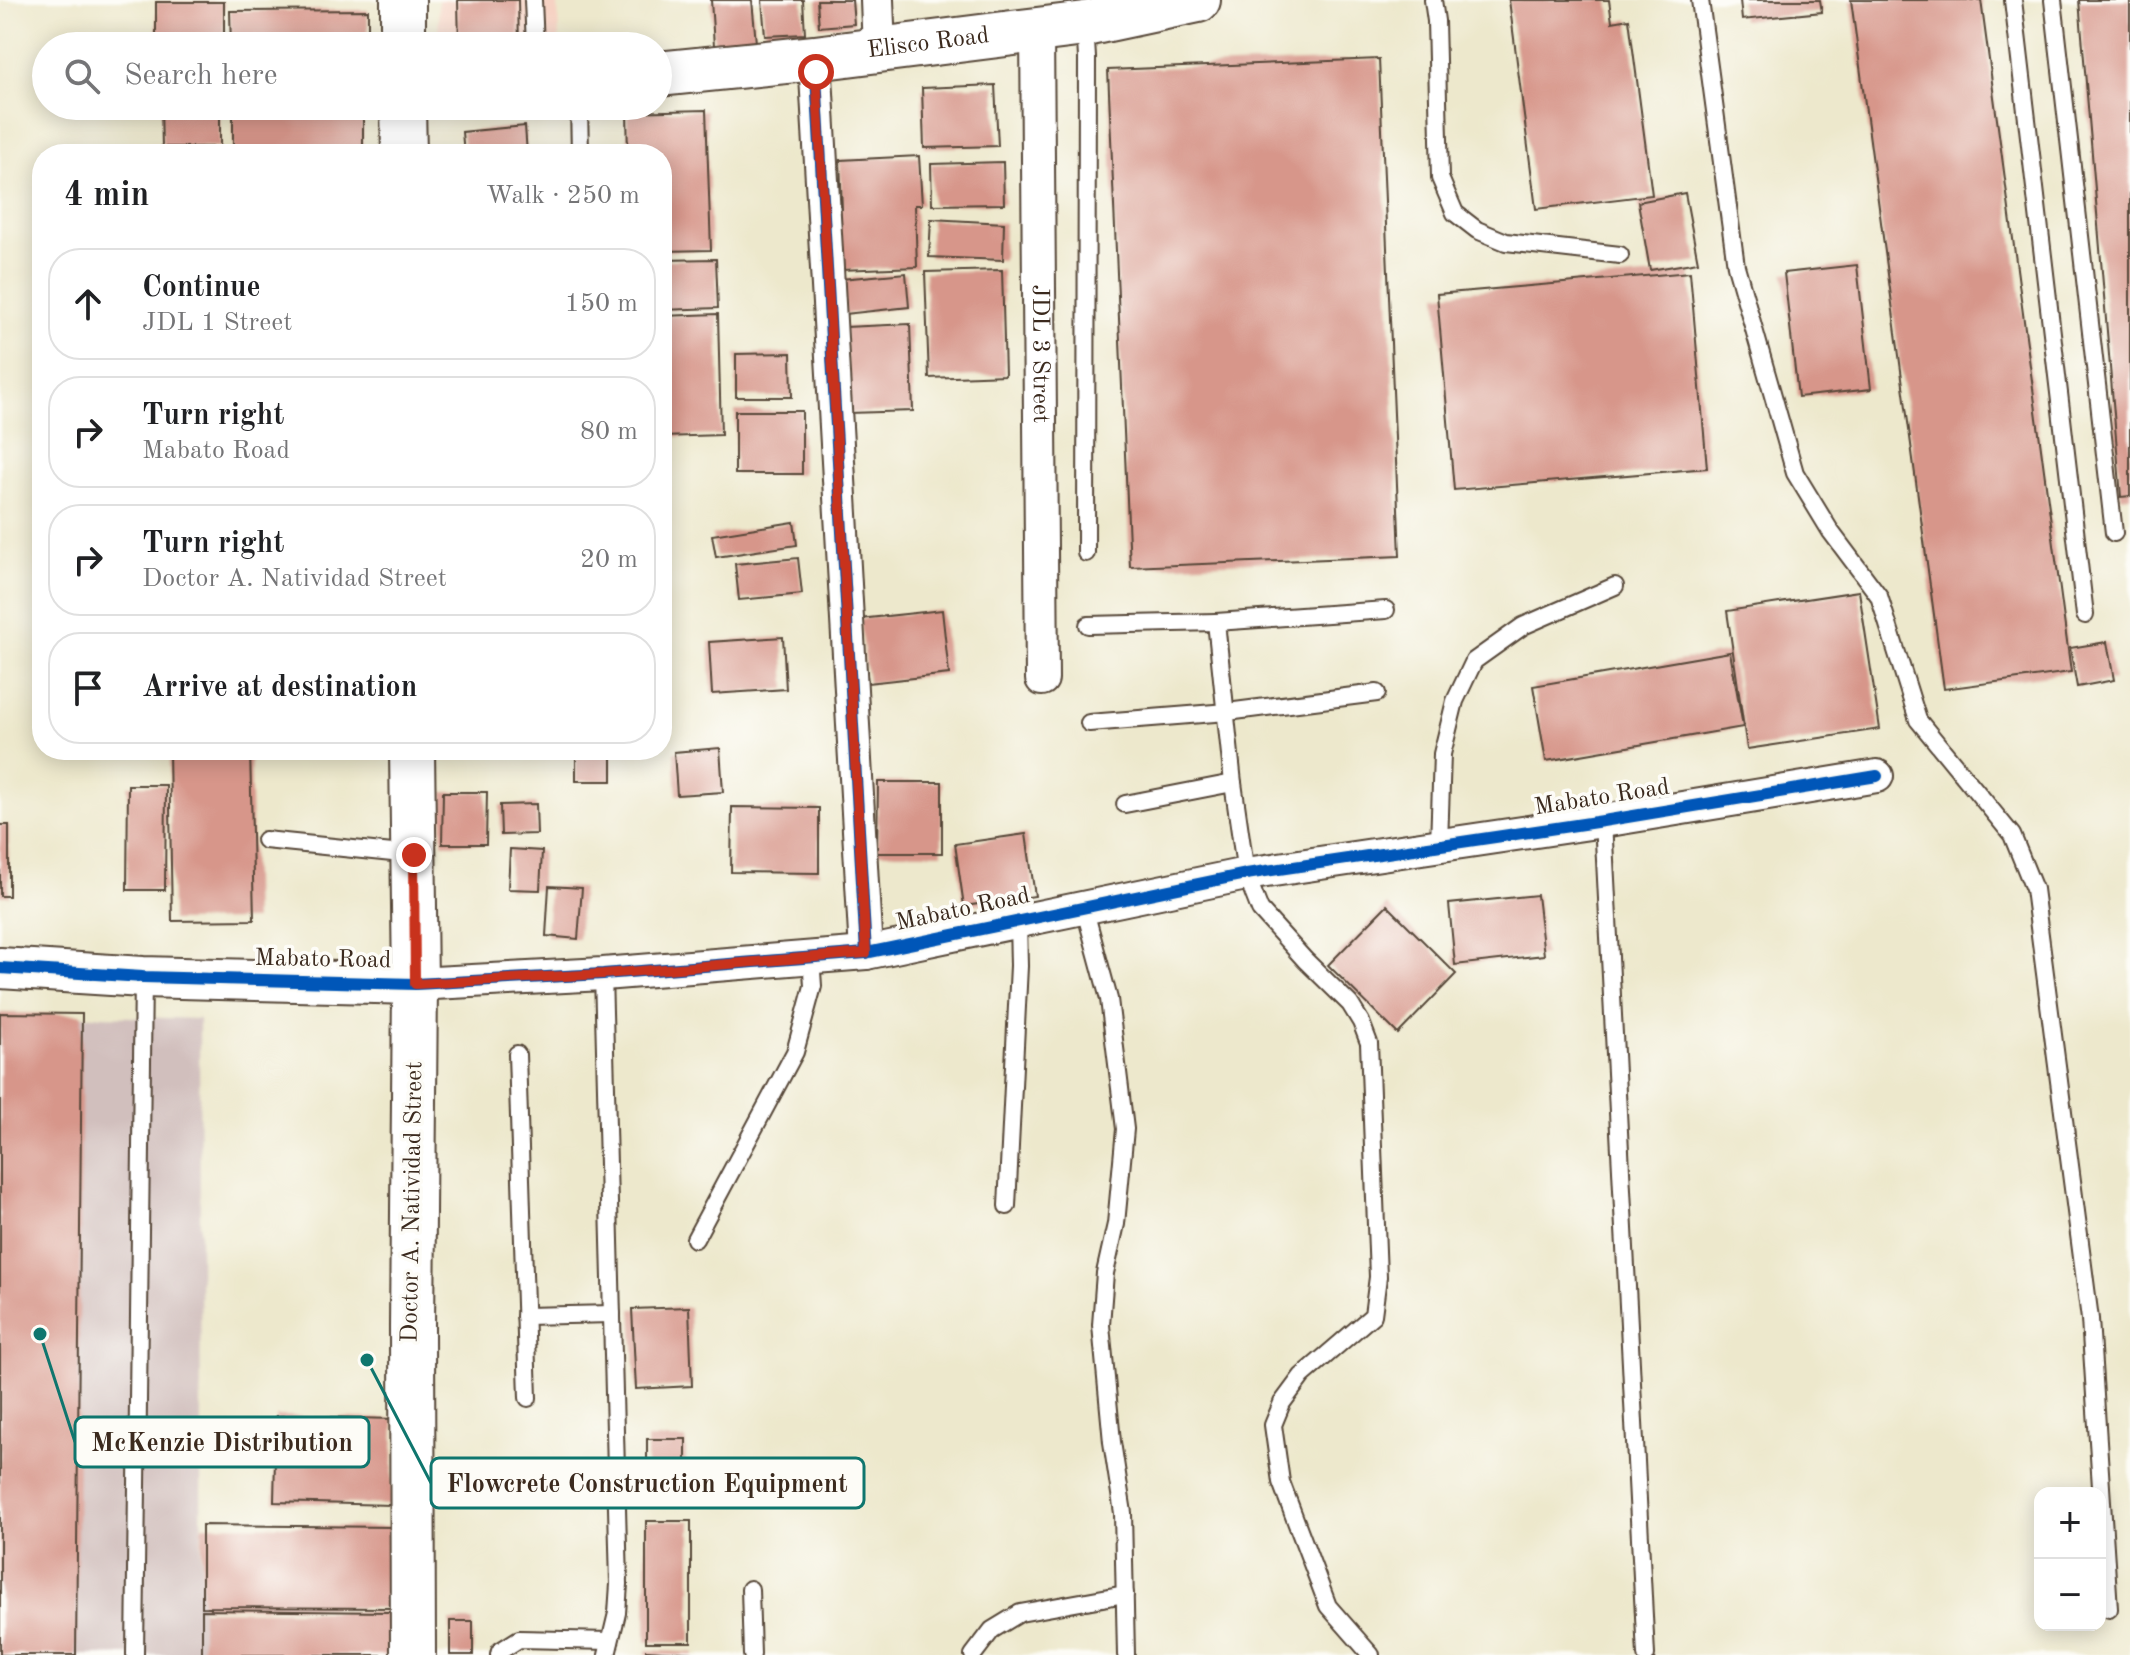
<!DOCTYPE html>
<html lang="en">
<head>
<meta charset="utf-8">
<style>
  body { margin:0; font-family:"Old Standard TT",serif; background:#f6f6f6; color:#202124 }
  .controls { position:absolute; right:24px; bottom:24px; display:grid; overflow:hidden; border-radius:16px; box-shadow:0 4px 20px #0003 }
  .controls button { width:72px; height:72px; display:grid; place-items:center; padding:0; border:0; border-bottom:2px solid #e0e0e0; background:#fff; color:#202124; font:40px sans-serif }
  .stop { position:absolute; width:24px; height:24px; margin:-18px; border:6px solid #c8321e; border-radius:50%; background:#fff }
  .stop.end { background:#c8321e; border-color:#fff; box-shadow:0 2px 8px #0008 }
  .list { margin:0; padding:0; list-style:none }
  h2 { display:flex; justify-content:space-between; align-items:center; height:104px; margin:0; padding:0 32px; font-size:34px }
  h2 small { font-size:26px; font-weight:400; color:#757577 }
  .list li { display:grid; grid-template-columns:52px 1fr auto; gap:24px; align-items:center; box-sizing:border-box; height:112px; margin:0 16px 16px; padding:0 16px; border:2px solid #e0e0e0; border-radius:32px }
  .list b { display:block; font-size:30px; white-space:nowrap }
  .list p { margin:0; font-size:26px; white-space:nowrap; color:#757577 }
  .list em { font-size:26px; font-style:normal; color:#757577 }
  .icon { flex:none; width:44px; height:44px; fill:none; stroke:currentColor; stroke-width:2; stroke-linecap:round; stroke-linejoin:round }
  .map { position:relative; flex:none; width:2130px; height:1655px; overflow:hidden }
  .search { position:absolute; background:#fff; box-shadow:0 4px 20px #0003; left:32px; top:32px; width:640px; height:88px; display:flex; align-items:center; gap:20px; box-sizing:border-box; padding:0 28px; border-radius:44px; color:#757577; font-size:30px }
  .panel { position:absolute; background:#fff; box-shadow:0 4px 20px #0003; left:32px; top:144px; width:640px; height:616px; border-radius:32px }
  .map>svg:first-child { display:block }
</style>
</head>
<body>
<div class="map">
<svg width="2130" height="1655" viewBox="0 0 2130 1655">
  <rect width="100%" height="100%" fill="#fdfcf7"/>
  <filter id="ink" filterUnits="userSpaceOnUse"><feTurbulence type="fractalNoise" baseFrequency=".0125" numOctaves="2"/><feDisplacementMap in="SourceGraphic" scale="16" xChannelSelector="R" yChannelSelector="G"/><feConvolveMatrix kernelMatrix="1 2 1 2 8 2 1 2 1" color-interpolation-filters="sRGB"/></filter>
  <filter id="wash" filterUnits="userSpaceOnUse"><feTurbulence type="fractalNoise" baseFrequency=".006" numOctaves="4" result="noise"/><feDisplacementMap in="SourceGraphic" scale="32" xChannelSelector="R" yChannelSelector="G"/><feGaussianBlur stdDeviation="1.8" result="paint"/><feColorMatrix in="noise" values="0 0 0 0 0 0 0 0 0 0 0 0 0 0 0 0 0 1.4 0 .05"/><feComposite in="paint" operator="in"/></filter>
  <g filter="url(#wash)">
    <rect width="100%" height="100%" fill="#ede8cc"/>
    <!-- built -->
    <polygon fill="#f6d2c3" points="438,0 558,0 559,46 439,46"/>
    <!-- industrial -->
    <polygon fill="#d1bfbd" points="0,1013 199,1019 202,1655 0,1655"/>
    <g id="blocks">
      <!-- building -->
      <g fill="#d7968a">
        <polygon points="458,0 518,0 519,46 459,46"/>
        <polygon points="711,0 752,0 756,43 714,46"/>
        <polygon points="762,0 803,0 805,34 765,36"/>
        <polygon points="817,0 852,0 854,24 819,27"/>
        <polygon points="1509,0 1609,0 1612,22 1629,19 1652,195 1536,209"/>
        <polygon points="1740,0 1820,0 1822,12 1742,20"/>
        <polygon points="1851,0 1981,0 2071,672 1944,689"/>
        <polygon points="2079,0 2130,0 2130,496 2121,497"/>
        <rect x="156" y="2" width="68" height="44"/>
        <polygon points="368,10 368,46 231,46 230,11"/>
        <polygon points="1379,59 1400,556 1130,567 1108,70"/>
        <polygon points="995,85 998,146 924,148 922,88"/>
        <polygon points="161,106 220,106 220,147 162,147"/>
        <polygon points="233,106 363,106 363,150 233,151"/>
        <polygon points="706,110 711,250 662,251 662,154 628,154 627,112"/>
        <polygon points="525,126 527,154 464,154 462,132"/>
        <polygon points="919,156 922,205 915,205 917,267 840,270 838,209 842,209 840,160"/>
        <polygon points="1003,162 1004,204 932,205 931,164"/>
        <polygon points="1685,193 1698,262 1650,270 1638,202"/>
        <polygon points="931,219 1004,223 1003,260 929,257"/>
        <polygon points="716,259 718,308 662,310 662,260"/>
        <polygon points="1857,265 1871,389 1798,397 1784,273"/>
        <polygon points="1002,270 1005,375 929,378 925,272"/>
        <polygon points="1690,272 1707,468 1454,490 1437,294"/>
        <polygon points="906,273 909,307 845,314 841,279"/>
        <polygon points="718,314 721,435 662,437 662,316"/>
        <polygon points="910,324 913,411 849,413 845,327"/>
        <polygon points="791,353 792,397 736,397 736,354"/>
        <rect x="735" y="411" width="67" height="63"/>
        <polygon points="794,522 797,545 716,557 712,535"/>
        <polygon points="798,558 802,594 739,600 735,564"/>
        <polygon points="1859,591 1880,729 1747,749 1727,611"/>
        <polygon points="942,610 949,674 868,683 860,619"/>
        <polygon points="783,637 786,689 712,694 709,642"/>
        <polygon points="2107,642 2114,680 2077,687 2070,648"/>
        <polygon points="1730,652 1743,727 1546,761 1533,686"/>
        <polygon points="720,748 723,792 677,795 674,752"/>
        <polygon points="169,750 250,750 254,920 172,921"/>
        <rect x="576" y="750" width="36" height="31"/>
        <polygon points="878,782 942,782 942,853 877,853"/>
        <polygon points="128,785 166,785 165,890 127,890"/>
        <polygon points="443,792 487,792 486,844 442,844"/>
        <polygon points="536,804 537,834 501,835 500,805"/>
        <polygon points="732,807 819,808 819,873 731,872"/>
        <rect x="0" y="825" width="9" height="71"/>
        <polygon points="1026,834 1035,896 964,906 955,844"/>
        <polygon points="510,849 542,851 540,890 508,889"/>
        <polygon points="549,886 582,888 578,939 546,936"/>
        <polygon points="1537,895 1544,955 1455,965 1449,904"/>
        <polygon points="1387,905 1456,974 1398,1034 1328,965"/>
        <polygon points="0,1013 82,1014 76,1655 0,1655"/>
        <polygon points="689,1307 692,1386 636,1389 632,1309"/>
        <polygon points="276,1416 394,1419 392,1505 274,1502"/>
        <rect x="647" y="1439" width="39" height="31"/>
        <rect x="646" y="1521" width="45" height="121"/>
        <polygon points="202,1525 396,1527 396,1608 202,1607"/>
        <polygon points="202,1610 392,1612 392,1655 202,1655"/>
        <rect x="450" y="1621" width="23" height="34"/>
        <polygon points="646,1650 694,1653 694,1655 646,1655"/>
      </g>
    </g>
  </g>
  <g filter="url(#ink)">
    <use href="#blocks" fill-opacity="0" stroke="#564638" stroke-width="2"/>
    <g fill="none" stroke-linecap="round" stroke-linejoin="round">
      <!-- service casing -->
      <g stroke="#564638" stroke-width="20">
        <g id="service">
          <polyline points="533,0 535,46"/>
          <polyline points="1433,0 1436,21 1440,178 1455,213 1477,230 1506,242 1620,255"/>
          <polyline points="1700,0 1736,266 1795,473 1831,532 1879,596 1918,720 2012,835 2034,889 2090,1319 2109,1609"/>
          <polyline points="2013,0 2085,615"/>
          <polyline points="2053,0 2114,533"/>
          <polyline points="1085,25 1087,58 1086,553"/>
          <polyline points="579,106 580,154"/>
          <polyline points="1088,625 1216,622"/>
          <polyline points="1089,723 1227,712 1377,693"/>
          <polyline points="1125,804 1233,783"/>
          <polyline points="1603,821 1646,1655"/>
          <polyline points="265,840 412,855"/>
          <polyline points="1439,844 1442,754 1455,701 1474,661 1523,626 1615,586"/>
          <polyline points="1084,907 1109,999 1125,1129 1116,1224 1105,1273 1101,1325 1112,1442 1123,1513 1126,1655"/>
          <polyline points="603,974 619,1584 617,1613 607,1655"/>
          <polyline points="517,1054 528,1398"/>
          <polyline points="1007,1206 1019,966 1018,921"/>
          <polyline points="695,1239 795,1052 813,986 811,957"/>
          <polyline points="525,1316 612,1314"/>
          <polyline points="750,1589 752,1655"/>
          <polyline points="135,1655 143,977"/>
          <polyline points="499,1655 500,1651 519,1639 610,1641"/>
          <polyline points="973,1655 992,1630 1020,1613 1125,1594"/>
          <polyline points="1371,1655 1328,1606 1281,1482 1273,1425 1282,1403 1302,1376 1373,1315 1378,1277 1369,1043 1361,1022 1350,1004 1305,960 1260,910 1246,874 1233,783 1216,622 1386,610"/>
        </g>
      </g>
      <!-- minor casing -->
      <g stroke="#564638" stroke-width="36">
        <g id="minor">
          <polyline points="877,0 879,50"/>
          <path id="s1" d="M 1037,30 L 1042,679"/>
          <polyline points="815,58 866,953"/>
          <polyline points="415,984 603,974 866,953 1246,874 1603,821 1877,776"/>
        </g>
      </g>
      <!-- tertiary casing -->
      <g stroke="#564638" stroke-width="44">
        <polyline id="tertiary" points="0,968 143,977 415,984"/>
      </g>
      <!-- secondary casing -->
      <g stroke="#564638" stroke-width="48">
        <g id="secondary">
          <polyline points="403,46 403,0"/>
          <path id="s2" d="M 658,74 L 815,58 L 1037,30 L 1085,24 L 1198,0"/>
          <polyline points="403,106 404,154"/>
          <polyline points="412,750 415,984 412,1328 413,1655"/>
        </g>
      </g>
      <!-- service -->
      <use href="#service" stroke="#fff" stroke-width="16"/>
      <!-- minor -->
      <use href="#minor" stroke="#fff" stroke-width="32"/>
      <!-- tertiary -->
      <use href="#tertiary" stroke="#fff" stroke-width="40"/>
      <!-- secondary -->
      <use href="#secondary" stroke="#fff" stroke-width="44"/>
      <!-- cycleway casing -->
      <g stroke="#fdfcf7" stroke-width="17">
        <g id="cycleway">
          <polyline points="815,58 866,953"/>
          <polyline points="0,968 143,977 415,984 603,974 866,953 1246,874 1603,821 1877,776"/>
        </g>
      </g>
      <!-- cycleway -->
      <use href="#cycleway" stroke="#0057b8" stroke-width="12"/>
    </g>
  </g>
  <g fill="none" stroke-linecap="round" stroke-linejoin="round" filter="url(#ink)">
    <!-- route -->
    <polyline stroke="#c8321e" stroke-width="10" points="414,855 415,984 603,974 866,953 816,72"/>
  </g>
  <g text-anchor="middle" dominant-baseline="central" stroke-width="7" stroke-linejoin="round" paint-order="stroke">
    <!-- street labels -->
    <g font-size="24" fill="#3b2a1e" stroke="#fdfcf7">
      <text stroke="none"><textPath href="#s2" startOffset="272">Elisco Road</textPath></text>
      <text stroke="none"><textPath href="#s1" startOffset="324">JDL 3 Street</textPath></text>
      <text transform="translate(1602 798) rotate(-9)">Mabato Road</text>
      <text transform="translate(963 910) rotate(-12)">Mabato Road</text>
      <text transform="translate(323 960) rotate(1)">Mabato Road</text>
      <text transform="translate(413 1202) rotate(-89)">Doctor A. Natividad Street</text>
    </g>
  </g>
  <!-- callouts -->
  <path fill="none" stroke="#0f766e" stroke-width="3" d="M40 1334L75 1442M367 1360L431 1483"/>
  <g fill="#0f766e" stroke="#fdfcf7" stroke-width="3">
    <circle cx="40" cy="1334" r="8"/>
    <circle cx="367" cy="1360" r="8"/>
  </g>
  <g fill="#fdfcf7" stroke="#0f766e" stroke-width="3">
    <rect x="75" y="1417" width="294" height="50" rx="8"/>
    <rect x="431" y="1458" width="433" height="50" rx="8"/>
  </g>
  <g font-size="26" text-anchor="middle" font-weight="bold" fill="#3b2a1e">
    <text x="222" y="1451">McKenzie Distribution</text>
    <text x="647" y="1492">Flowcrete Construction Equipment</text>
  </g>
</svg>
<div class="controls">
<button>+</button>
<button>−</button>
</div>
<div class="stop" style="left:816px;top:72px"></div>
<div class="stop end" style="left:414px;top:855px"></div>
<div class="search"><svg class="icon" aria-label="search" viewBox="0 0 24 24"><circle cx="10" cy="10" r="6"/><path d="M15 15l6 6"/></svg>Search here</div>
<section class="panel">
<h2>4 min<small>Walk · 250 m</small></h2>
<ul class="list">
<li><svg class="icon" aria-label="ahead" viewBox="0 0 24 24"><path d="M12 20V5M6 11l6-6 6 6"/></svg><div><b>Continue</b><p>JDL 1 Street</p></div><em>150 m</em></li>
<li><svg class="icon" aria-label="right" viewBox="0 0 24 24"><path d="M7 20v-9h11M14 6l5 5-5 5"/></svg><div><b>Turn right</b><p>Mabato Road</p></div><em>80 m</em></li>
<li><svg class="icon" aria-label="right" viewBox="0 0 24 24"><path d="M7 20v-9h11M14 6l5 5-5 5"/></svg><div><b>Turn right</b><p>Doctor A. Natividad Street</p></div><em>20 m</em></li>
<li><svg class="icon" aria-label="arrive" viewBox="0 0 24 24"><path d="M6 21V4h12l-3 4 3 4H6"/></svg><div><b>Arrive at destination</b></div></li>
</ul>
</section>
</div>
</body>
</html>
